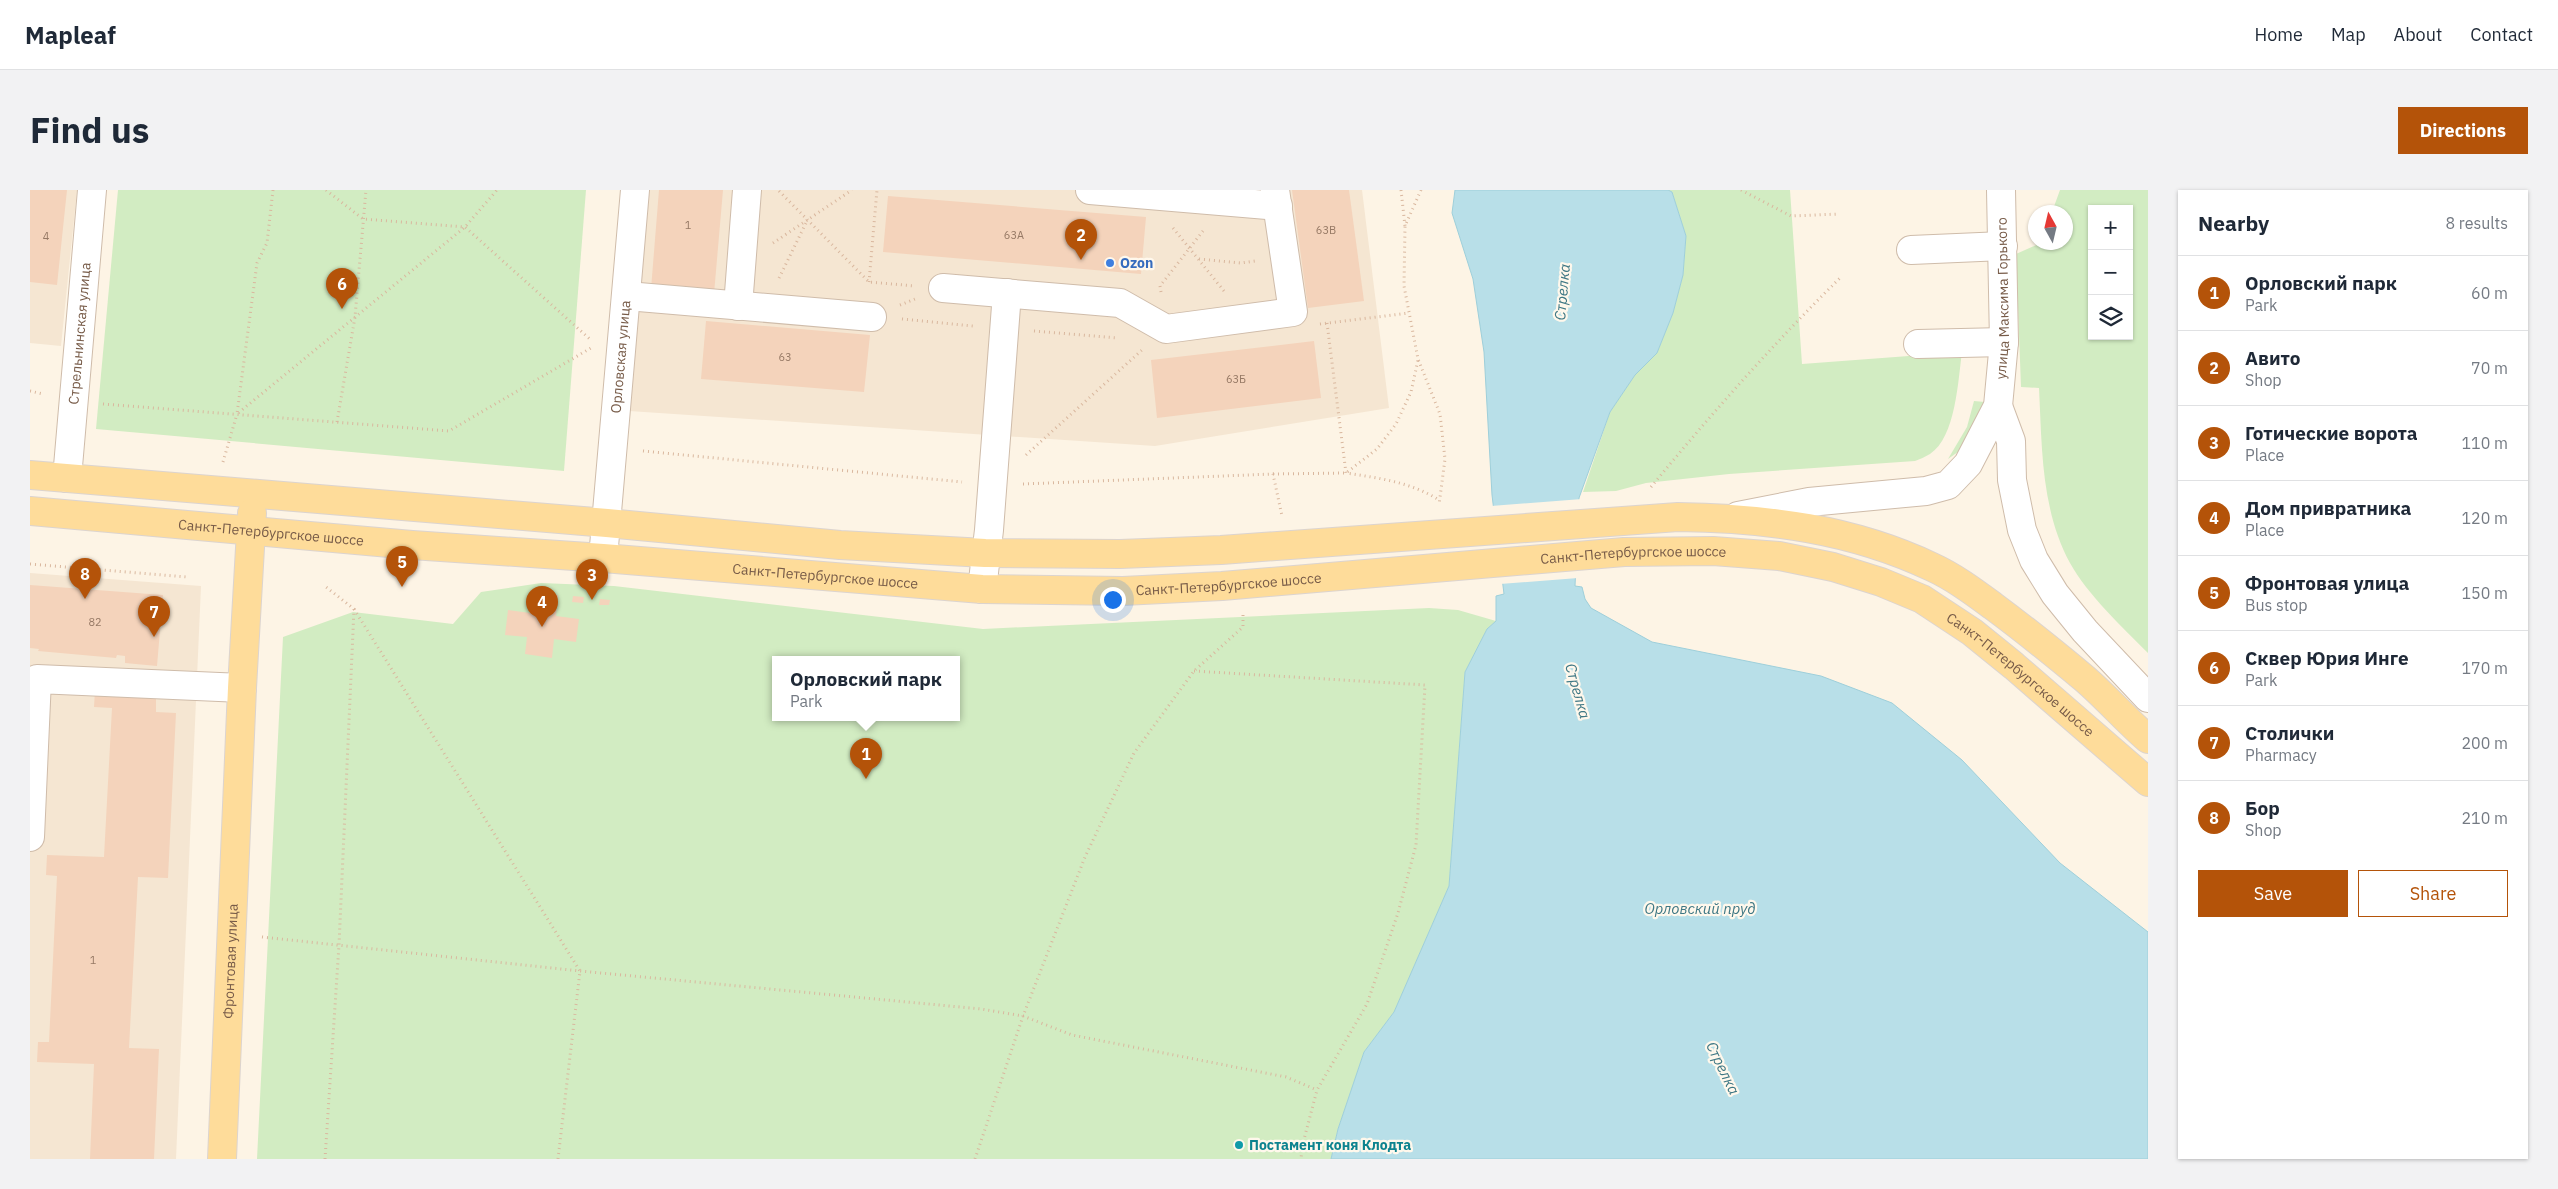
<!DOCTYPE html>
<html lang="en">
<head>
<meta charset="utf-8">
<style>
  body { margin:0; font-family:"IBM Plex Sans",sans-serif; background:#f2f2f3; color:#1f2937 }
  .controls { position:absolute; right:15px; top:15px; display:grid; overflow:hidden; border-radius:0px; box-shadow:0 1px 4px #0004 }
  .controls button { width:45px; height:45px; display:grid; place-items:center; padding:0; border:0; border-bottom:1px solid #e0e1e3; background:#fff; color:#1f2937; font:25px sans-serif }
  .compass { position:absolute; left:1998px; top:15px; width:45px; height:45px; border-radius:50%; background:#fff; box-shadow:0 1px 4px #0004; rotate:352deg }
  .you { position:absolute; left:1082px; top:409px; width:18px; height:18px; margin:-12px; border:4px solid #fff; border-radius:50%; background:#1a73e8; box-shadow:0 0 0 8px #1a73e833 }
  .badge { display:grid; place-items:center; width:32px; height:32px; border-radius:50%; background:#b45309; color:#fff; font-size:16px; font-weight:700 }
  .pin { position:absolute; translate:-50% -41px; filter:drop-shadow(0 1px 2px #0008) }
  .pin::after { content:''; position:absolute; top:26px; width:18px; height:15px; background:inherit; clip-path:polygon(0 0,100% 0,50% 100%) }
  .popup { position:absolute; left:742px; top:466px; width:188px; height:65px; box-sizing:border-box; display:grid; place-content:center; border-radius:0px; background:#fff; filter:drop-shadow(0 1px 4px #0005); font-size:16px; white-space:nowrap; color:#747a83 }
  .popup b { font-size:19px; color:#1f2937 }
  .popup::after { content:''; position:absolute; left:50%; top:100%; margin-left:-10px; border:10px solid transparent; border-top-color:#fff }
  .list { margin:0; padding:0; list-style:none }
  h2 { display:flex; justify-content:space-between; align-items:center; height:65px; margin:0; padding:0 20px; font-size:21px }
  h2 small { font-size:16px; font-weight:400; color:#747a83 }
  .list li { display:grid; grid-template-columns:32px 1fr auto; gap:15px; align-items:center; box-sizing:border-box; height:75px; padding:0 20px; border-top:1px solid #e0e1e3 }
  .list b { display:block; font-size:19px; white-space:nowrap }
  .list p { margin:0; font-size:16px; white-space:nowrap; color:#747a83 }
  .list em { font-size:16px; font-style:normal; color:#747a83 }
  .actions { display:flex; gap:10px; padding:15px 20px }
  .actions a { flex:1; padding:11px 0; border:1px solid #b45309; border-radius:0px; text-align:center; font-size:18px; color:#b45309 }
  .actions .main { background:#b45309; color:#fff }
  .icon { flex:none; width:28px; height:28px; fill:none; stroke:currentColor; stroke-width:2; stroke-linecap:round; stroke-linejoin:round }
  .map { position:relative; flex:none; width:2118px; height:969px; overflow:hidden; border-radius:0px }
  header { display:flex; align-items:center; gap:30px; box-sizing:border-box; height:70px; padding:0 25px; background:#fff; border-bottom:1px solid #e0e1e3 }
  header strong { font-size:24px }
  nav { display:flex; gap:28px; margin-inline-start:auto; font-size:18px }
  .intro { display:flex; align-items:center; justify-content:space-between; box-sizing:border-box; height:120px; padding:0 30px }
  h1 { margin:0; font-size:35px }
  .button { padding:12px 22px; border-radius:0px; background:#b45309; color:#fff; font-size:18px; font-weight:700 }
  main { display:flex; gap:30px; padding:0 30px }
  aside { flex:1; background:#fff; border-radius:0px; box-shadow:0 1px 4px #0004 }
  .map>svg:first-child { display:block }
</style>
</head>
<body>
<header>
<strong>Mapleaf</strong>
<nav><a>Home</a><a>Map</a><a>About</a><a>Contact</a></nav>
</header>
<div class="intro"><h1>Find us</h1><a class="button">Directions</a></div>
<main>
<div class="map">
<svg width="2118" height="969" viewBox="0 0 2118 969">
  <rect width="100%" height="100%" fill="#fdf4e5"/>
  <!-- residential -->
  <g fill="#f5e6d2">
    <polygon points="0,0 47,0 31,156 0,153"/>
    <polygon points="616,0 1332,0 1359,218 1125,256 599,221"/>
    <polygon points="0,383 171,396 146,969 0,969"/>
  </g>
  <!-- green -->
  <g fill="#d2ecc2" fill-rule="evenodd">
    <polygon points="88,0 556,0 534,281 66,239"/>
    <path d="M 1638,0 L 1760,0 L 1772,174 L 1932,162 C 1928,190 1926,247 1900,264 C 1895,267 1890,269 1885,271 L 1699,284 L 1616,293 L 1586,301 L 1553,302 L 1580,222 L 1605,185 L 1627,163 L 1643,123 L 1653,85 L 1656,46 L 1642,2 Z"/>
    <path d="M 2030,0 L 2118,0 L 2118,463 C 2093,438 2057,404 2040,373 C 2011,320 2012,257 2009,198 L 1991,197 L 1986,64 L 2011,53 L 2036,52 L 2036,22 L 2022,22 ZM 2062,19 L 2099,19 L 2099,146 L 2062,146 Z"/>
    <polygon points="1944,211 1955,212 1932,259 1918,269 1937,237"/>
    <path d="M 511,393 L 584,396 L 953,439 L 1399,418 L 1428,420 L 1466,431 L 1457,439 L 1435,482 L 1419,696 L 1364,822 L 1334,862 L 1308,939 L 1301,969 L 227,969 L 253,447 L 323,422 L 423,434 L 451,402 ZM 746,470 L 926,470 L 926,528 L 746,528 Z"/>
  </g>
  <!-- water -->
  <polygon fill="#b8dfe8" stroke="#9ecfda" points="1425,0 1638,0 1642,2 1656,46 1653,85 1643,123 1627,163 1605,185 1580,222 1549,308 1545,396 1552,397 1555,409 1561,418 1622,452 1791,486 1862,513 1932,570 2030,673 2118,742 2118,969 1301,969 1308,939 1334,862 1364,822 1419,696 1435,482 1457,439 1466,431 1466,406 1474,404 1462,305 1454,162 1443,89 1422,23"/>
  <!-- pier -->
  <polygon fill="#fdf4e5" points="1552,309 1548,388 1470,394 1461,316"/>
  <!-- building -->
  <g fill="#f4d3bb">
    <polygon points="0,0 37,0 27,95 0,92"/>
    <polygon points="629,0 693,0 684,104 621,99"/>
    <polygon points="1262,0 1319,0 1334,111 1278,118"/>
    <polygon points="858,6 1116,27 1111,84 853,62"/>
    <polygon points="676,131 840,145 834,202 671,189"/>
    <polygon points="1284,151 1291,208 1127,228 1121,170"/>
    <polygon points="0,395 133,405 127,476 95,473 95,466 87,465 86,468 8,461 9,459 0,458"/>
    <polygon points="502,402 528,405 526,426 549,429 546,452 524,449 522,468 495,464 497,447 475,445 478,420 500,423"/>
    <polygon points="543,406 554,407 553,413 542,412"/>
    <polygon points="570,409 580,410 579,415 569,415"/>
    <polygon points="65,500 126,503 126,522 146,523 138,688 108,687 99,858 129,859 124,969 60,969 64,874 7,872 8,852 19,852 27,686 16,685 17,665 74,667 82,518 64,517"/>
  </g>
  <g fill="none" stroke-linecap="round" stroke-linejoin="round">
    <!-- minor casing -->
    <g stroke="#cfbcaa" stroke-width="30">
      <g id="minor">
        <polyline points="1060,0 1248,16"/>
        <polyline points="1881,60 1973,56"/>
        <polyline points="913,98 1090,113 1136,139 1263,122 1245,0"/>
        <polyline points="597,106 842,127"/>
        <polyline points="708,116 717,0"/>
        <polyline points="1888,154 1974,152"/>
        <polyline points="1968,216 1981,251 1982,290 1992,340 2004,370 2025,404 2055,441 2118,508"/>
        <path id="s1" d="M 37,288 L 62,0"/>
        <path id="s2" d="M 1708,326 L 1779,312 L 1896,301 L 1918,295 L 1938,274 L 1968,216 L 1974,152 L 1971,0"/>
        <path id="s3" d="M 573,368 L 605,0"/>
        <polyline points="952,399 959,340 977,103"/>
        <polyline points="0,647 7,489 212,498"/>
      </g>
    </g>
    <!-- major casing -->
    <g stroke="#dcd4cf" stroke-width="30">
      <g id="major">
        <path d="M 0,285 L 577,333 L 810,355 L 955,363 L 1090,364 L 1191,360 L 1648,327 C 1736,328 1822,339 1902,377 C 1924,387 1944,402 1963,416 C 1994,439 2025,464 2055,489 C 2077,508 2096,530 2118,549"/>
        <path id="s4" d="M 0,321 L 382,355 L 573,368 L 952,399 L 1093,401 L 1192,396 L 1594,362 L 1683,361 L 1749,366 L 1803,377 L 1851,392 L 1892,409 L 1942,442 L 1984,476 L 2118,592"/>
        <path id="s5" d="M 192,969 L 212,498 L 222,323"/>
      </g>
    </g>
    <!-- path -->
    <g stroke="#d9b79e" stroke-width="3" stroke-dasharray="1 4" stroke-linecap="butt">
      <polyline points="243,0 237,53 227,73 207,224 435,37 467,0"/>
      <polyline points="296,0 333,29 435,37 562,151"/>
      <polyline points="1371,0 1375,36"/>
      <polyline points="1391,0 1375,36 1374,96 1388,169 1410,224 1415,269 1409,315"/>
      <polyline points="1711,0 1761,26 1809,24"/>
      <polyline points="749,1 839,92 885,96"/>
      <polyline points="1143,38 1194,101"/>
      <polyline points="743,53 822,0"/>
      <polyline points="1169,69 1211,73 1225,71"/>
      <polyline points="749,88 777,31"/>
      <polyline points="839,92 847,0"/>
      <polyline points="1131,102 1130,96 1173,41"/>
      <polyline points="870,115 885,109"/>
      <polyline points="872,129 943,136"/>
      <path d="M 1297,133 L 1316,283 C 1348,288 1381,292 1409,310"/>
      <polyline points="1290,134 1379,123"/>
      <polyline points="1004,141 1088,148"/>
      <polyline points="0,201 13,204"/>
      <polyline points="73,214 419,241 561,158"/>
      <polyline points="307,232 325,127 336,0"/>
      <polyline points="613,261 932,292"/>
      <polyline points="996,265 1112,160"/>
      <polyline points="193,272 207,224"/>
      <polyline points="1243,284 1316,283 1347,259 1366,234 1381,202 1388,170"/>
      <polyline points="993,294 1243,284 1252,326"/>
      <path d="M 1621,297 C 1682,223 1744,153 1812,86"/>
      <polyline points="0,374 157,387"/>
      <polyline points="324,419 550,781 528,969"/>
      <polyline points="1164,481 1395,495 1386,655 1368,723 1337,814 1287,900 1272,957 1271,969"/>
      <polyline points="232,747 550,781 951,819 993,826 1042,845 1256,887 1287,900"/>
      <polyline points="295,969 309,755 324,419 296,397"/>
      <polyline points="945,969 993,826 1055,667 1104,563 1164,481 1213,437 1213,425"/>
    </g>
    <!-- minor -->
    <use href="#minor" stroke="#fff" stroke-width="28"/>
    <!-- major -->
    <use href="#major" stroke="#fedc9a" stroke-width="28"/>
  </g>
  <!-- markers -->
  <circle fill="#3f7fe0" stroke="#fff8ec" stroke-width="2" cx="1080" cy="73" r="5"/>
  <circle fill="#0f9aa8" stroke="#fff8ec" stroke-width="2" cx="1209" cy="955" r="5"/>
  <g text-anchor="middle" dominant-baseline="central" stroke-width="4.5" stroke-linejoin="round" paint-order="stroke">
    <!-- number labels -->
    <g font-size="11" fill="#967965">
      <text x="658" y="35">1</text>
      <text x="1296" y="40">63В</text>
      <text x="984" y="45">63А</text>
      <text x="16" y="46">4</text>
      <text x="755" y="167">63</text>
      <text x="1206" y="189">63Б</text>
      <text x="65" y="432">82</text>
      <text x="63" y="770">1</text>
    </g>
    <!-- shop labels -->
    <g font-size="14" font-weight="bold" fill="#366cbe" stroke="#fff8ec" text-anchor="start">
      <text x="1090" y="73">Ozon</text>
    </g>
    <!-- street labels -->
    <g font-size="14" fill="#775b48" stroke="#fff8ec">
      <text stroke="none"><textPath href="#s2" startOffset="415">улица Максима Горького</textPath></text>
      <text stroke="none"><textPath href="#s1" startOffset="145">Стрельнинская улица</textPath></text>
      <text stroke="none"><textPath href="#s3" startOffset="202">Орловская улица</textPath></text>
      <text stroke="none"><textPath href="#s4" startOffset="242">Санкт-Петербургское шоссе</textPath></text>
      <text stroke="none"><textPath href="#s4" startOffset="1608">Санкт-Петербургское шоссе</textPath></text>
      <text stroke="none"><textPath href="#s4" startOffset="798">Санкт-Петербургское шоссе</textPath></text>
      <text stroke="none"><textPath href="#s4" startOffset="1202">Санкт-Петербургское шоссе</textPath></text>
      <text stroke="none"><textPath href="#s4" startOffset="2028">Санкт-Петербургское шоссе</textPath></text>
      <text stroke="none"><textPath href="#s5" startOffset="198">Фронтовая улица</textPath></text>
    </g>
    <!-- culture labels -->
    <g font-size="14" font-weight="bold" fill="#0d838f" stroke="#fff8ec" text-anchor="start">
      <text x="1219" y="955">Постамент коня Клодта</text>
    </g>
    <!-- water labels -->
    <g font-size="15" font-style="italic" fill="#3e7784" stroke="#fff8ec">
      <text transform="translate(1532 102) rotate(-85)">Стрелка</text>
      <text transform="translate(1548 501) rotate(74)">Стрелка</text>
      <text x="1670" y="718">Орловский пруд</text>
      <text transform="translate(1693 878) rotate(64)">Стрелка</text>
    </g>
  </g>
</svg>
<div class="controls">
<button>+</button>
<button>−</button>
<button><svg class="icon" aria-label="layers" viewBox="0 0 24 24"><path d="M12 4l9 5-9 5-9-5zM3 14l9 5 9-5"/></svg></button>
</div>
<svg class="compass" viewBox="-18 -18 36 36"><path d="M0-13l5 13h-10z" fill="#e53935"/><path d="M0 13l5-13h-10z" fill="#747a83"/></svg>
<div class="you"></div>
<div class="pin badge" style="left:836px;top:589px">1</div>
<div class="popup"><b>Орловский парк</b>Park</div>
<div class="pin badge" style="left:1051px;top:70px">2</div>
<div class="pin badge" style="left:562px;top:410px">3</div>
<div class="pin badge" style="left:512px;top:437px">4</div>
<div class="pin badge" style="left:372px;top:397px">5</div>
<div class="pin badge" style="left:312px;top:119px">6</div>
<div class="pin badge" style="left:124px;top:447px">7</div>
<div class="pin badge" style="left:55px;top:409px">8</div>
</div>
<aside>
<h2>Nearby<small>8 results</small></h2>
<ul class="list">
<li><span class="badge">1</span><div><b>Орловский парк</b><p>Park</p></div><em>60 m</em></li>
<li><span class="badge">2</span><div><b>Авито</b><p>Shop</p></div><em>70 m</em></li>
<li><span class="badge">3</span><div><b>Готические ворота</b><p>Place</p></div><em>110 m</em></li>
<li><span class="badge">4</span><div><b>Дом привратника</b><p>Place</p></div><em>120 m</em></li>
<li><span class="badge">5</span><div><b>Фронтовая улица</b><p>Bus stop</p></div><em>150 m</em></li>
<li><span class="badge">6</span><div><b>Сквер Юрия Инге</b><p>Park</p></div><em>170 m</em></li>
<li><span class="badge">7</span><div><b>Столички</b><p>Pharmacy</p></div><em>200 m</em></li>
<li><span class="badge">8</span><div><b>Бор</b><p>Shop</p></div><em>210 m</em></li>
</ul>
<div class="actions"><a class="main">Save</a><a>Share</a></div>
</aside>
</main>
</body>
</html>
